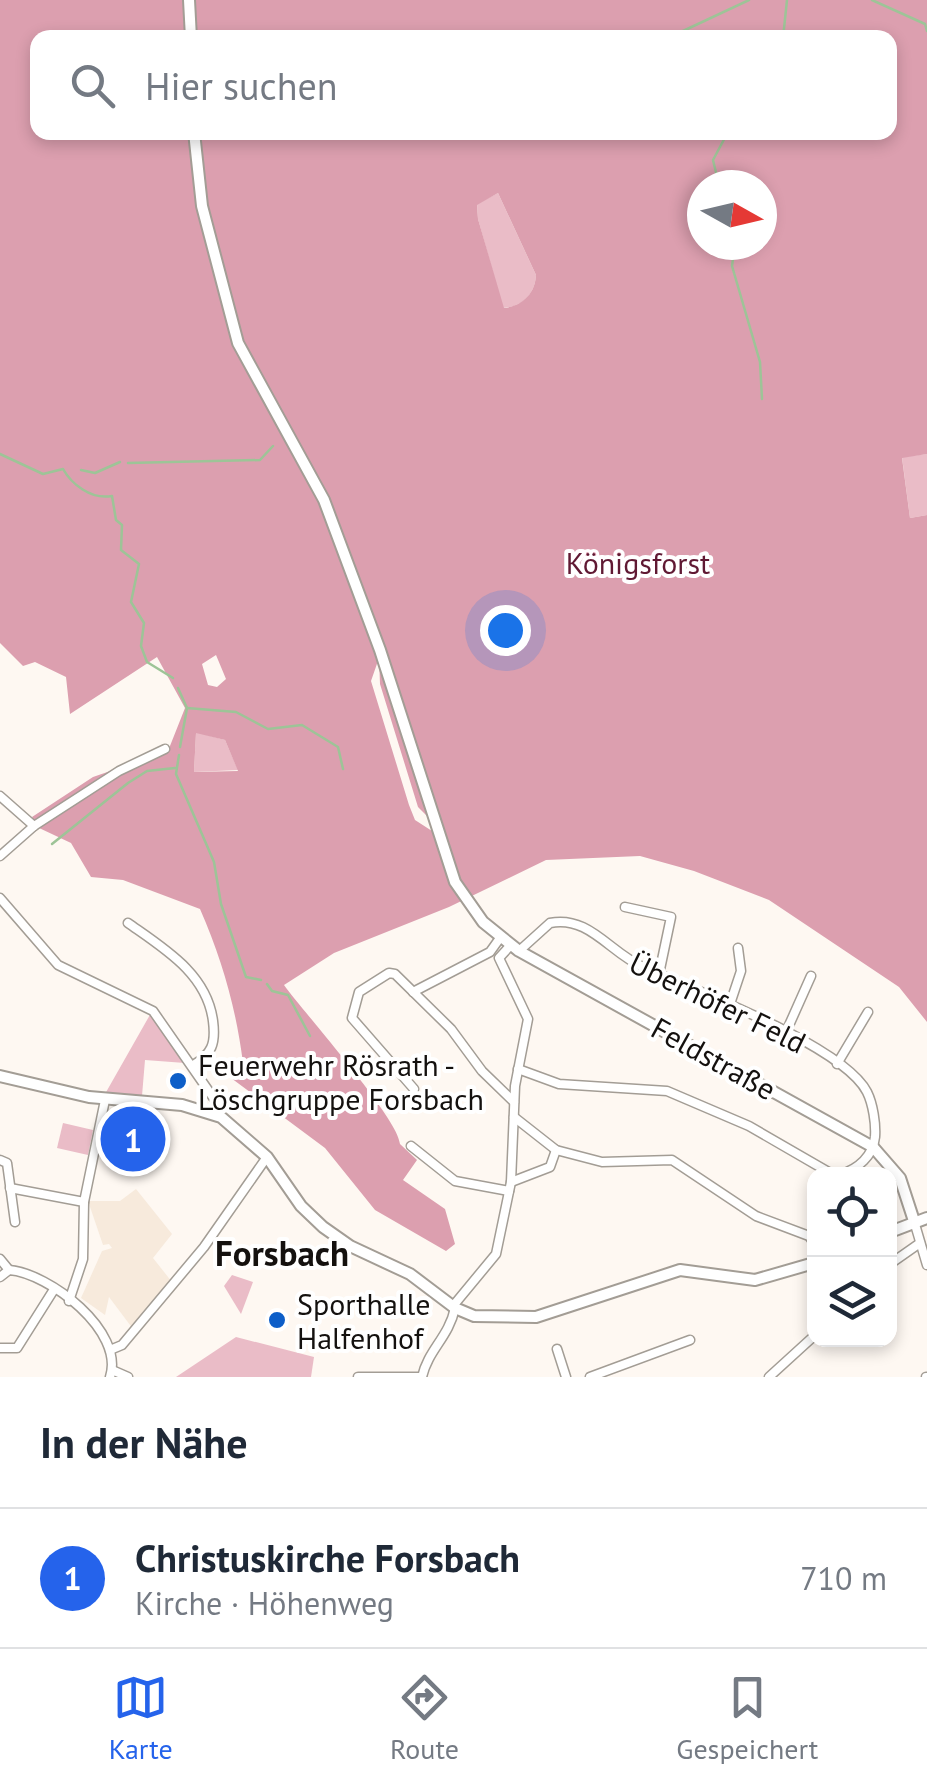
<!DOCTYPE html>
<html lang="de">
<head>
<meta charset="utf-8">
<style>
  body { margin:0; font-family:"PT Sans",sans-serif; background:#f2f2f3; color:#1f2937 }
  .controls { position:absolute; right:30px; bottom:30px; display:grid; overflow:hidden; border-radius:20px; box-shadow:0 5px 15px #0003 }
  .controls button { width:90px; height:90px; display:grid; place-items:center; padding:0; border:0; border-bottom:2px solid #e0e1e3; background:#fff; color:#1f2937; font:50px sans-serif }
  .compass { position:absolute; left:687px; top:170px; width:90px; height:90px; border-radius:50%; background:#fff; box-shadow:0 5px 15px #0003; rotate:98deg }
  .you { position:absolute; left:505px; top:630px; width:35px; height:35px; margin:-25px; border:8px solid #fff; border-radius:50%; background:#1a73e8; box-shadow:0 0 0 15px #1a73e833 }
  .badge { display:grid; place-items:center; width:65px; height:65px; border-radius:50%; background:#2563eb; color:#fff; font-size:32px; font-weight:700 }
  .pin { position:absolute; translate:-50% -50%; border:5px solid #fff; box-shadow:0 2px 10px #0006 }
  .list { margin:0; padding:0; list-style:none }
  h2 { display:flex; justify-content:space-between; align-items:center; height:130px; margin:0; padding:0 40px; font-size:42px }
  h2 small { font-size:32px; font-weight:400; color:#747a83 }
  .list li { display:grid; grid-template-columns:65px 1fr auto; gap:30px; align-items:center; box-sizing:border-box; height:140px; padding:0 40px; border-top:2px solid #e0e1e3 }
  .list b { display:block; font-size:38px; white-space:nowrap }
  .list p { margin:0; font-size:32px; white-space:nowrap; color:#747a83 }
  .list em { font-size:32px; font-style:normal; color:#747a83 }
  .icon { flex:none; width:55px; height:55px; fill:none; stroke:currentColor; stroke-width:2; stroke-linecap:round; stroke-linejoin:round }
  .map { position:relative; flex:none; width:927px; height:1377px; overflow:hidden }
  .search { position:absolute; background:#fff; box-shadow:0 5px 15px #0003; left:30px; right:30px; top:30px; height:110px; display:flex; align-items:center; gap:25px; box-sizing:border-box; padding:0 35px; border-radius:20px; color:#747a83; font-size:38px }
  .sheet { height:270px; background:#fff }
  nav { display:flex; justify-content:space-around; align-items:center; box-sizing:border-box; height:140px; border-top:2px solid #e0e1e3; background:#fff; font-size:28px; color:#747a83 }
  nav a { display:grid; justify-items:center; gap:5px }
  nav .on { color:#2563eb }
  .map>svg:first-child { display:block }
</style>
</head>
<body>
<div class="map">
<svg width="927" height="1377" viewBox="0 0 927 1377">
  <rect width="100%" height="100%" fill="#fef8f2"/>
  <!-- built -->
  <polygon fill="#f7eadc" points="136,1189 172,1234 153,1258 172,1282 133,1329 109,1297 105,1315 81,1298 102,1251 112,1248 109,1244 103,1245 88,1201 120,1201"/>
  <!-- green -->
  <g fill="#eabcc7">
    <path d="M 498,193 L 536,275 C 535,294 522,307 503,308 L 478,219 L 477,204 Z"/>
    <polygon points="927,454 927,515 910,518 902,457"/>
    <polygon points="196,732 225,740 238,770 194,772"/>
    <polygon points="151,1013 185,1063 145,1060 142,1096 105,1094"/>
    <polygon points="63,1123 93,1130 88,1155 57,1148"/>
    <polygon points="232,1275 253,1282 241,1314 224,1286"/>
    <polygon points="236,1337 314,1357 311,1377 176,1377"/>
  </g>
  <!-- forest -->
  <path fill="#dc9faf" fill-rule="evenodd" d="M 0,0 L 927,0 L 927,454 L 902,458 L 910,518 L 927,515 L 927,1022 L 899,987 L 769,900 L 694,871 L 640,856 L 546,860 L 449,907 L 334,953 L 284,985 C 305,1014 399,1119 400,1144 L 417,1160 L 403,1180 L 445,1209 L 455,1244 L 446,1251 L 375,1210 L 325,1148 L 231,1078 L 243,1063 C 236,1008 222,959 200,909 L 123,880 L 91,877 L 71,843 L 37,827 L 32,817 L 93,777 L 168,751 L 185,708 L 157,657 L 70,714 L 66,677 L 35,662 L 23,666 L 0,643 ZM 584,30 C 605,39 625,30 647,38 L 890,38 L 890,132 L 38,132 L 38,38 L 573,37 L 576,31 ZM 702,185 L 762,185 L 762,245 L 702,245 ZM 498,193 L 536,275 C 535,294 522,306 504,308 L 478,219 L 477,205 ZM 216,655 L 226,679 L 217,687 L 208,685 L 202,664 ZM 379,658 L 380,684 L 418,807 L 428,817 L 432,831 L 415,820 L 409,805 L 371,681 ZM 196,733 L 225,740 L 238,771 L 194,772 Z"/>
  <g fill="none" stroke-linecap="round" stroke-linejoin="round">
    <!-- stream -->
    <g stroke="#9dc497" stroke-width="2.5">
      <polyline points="872,0 925,24 927,31"/>
      <polyline points="668,38 749,0"/>
      <polyline points="783,38 787,0"/>
      <polyline points="719,185 713,160 728,132"/>
      <polyline points="735,245 732,266 760,362 762,399"/>
      <path d="M 0,454 L 43,474 L 63,469 C 71,483 90,500 112,496 L 116,520 L 122,525 L 121,550 L 139,564 L 131,602 L 144,623 L 141,646 L 147,662 L 173,678"/>
      <polyline points="128,463 260,460 273,446"/>
      <polyline points="81,470 95,473 120,462"/>
      <polyline points="178,688 187,708 180,747"/>
      <polyline points="187,708 236,712 268,729 302,725 338,747 343,769"/>
      <polyline points="179,755 176,774 214,862 221,904 246,977 261,980"/>
      <polyline points="52,844 128,783 147,771 175,768"/>
      <polyline points="267,984 272,991 288,995 310,1036"/>
    </g>
    <!-- street casing -->
    <g stroke="#a39d95" stroke-width="11">
      <g id="street">
        <polyline points="0,796 34,826"/>
        <polyline points="0,856 34,826 119,771 165,749"/>
        <polyline points="0,898 58,965 153,1011 217,1103 221,1117"/>
        <polyline points="625,907 671,917 659,974"/>
        <path d="M 128,923 C 165,949 207,974 213,1021 C 216,1044 212,1054 192,1066"/>
        <path d="M 519,951 L 550,923 C 589,915 610,953 643,967 C 692,989 844,1046 867,1092 C 873,1104 876,1124 875,1137 C 873,1156 858,1169 841,1174"/>
        <polyline points="413,992 490,952 500,938"/>
        <polyline points="730,1004 741,971 738,948"/>
        <polyline points="786,1032 811,976"/>
        <polyline points="837,1064 868,1012"/>
        <polyline points="518,1069 559,1084 667,1091 749,1126 832,1174"/>
        <polyline points="414,1089 352,1018 359,992 389,973 395,974 451,1029 482,1071 514,1102"/>
        <polyline points="514,1117 556,1150 602,1162 672,1160 756,1216 809,1236 814,1243"/>
        <polyline points="411,1146 455,1181 509,1191"/>
        <polyline points="0,1160 7,1163 15,1222"/>
        <polyline points="511,1182 550,1167 556,1150"/>
        <polyline points="10,1188 84,1202"/>
        <polyline points="914,1221 927,1265"/>
        <polyline points="0,1259 9,1270"/>
        <polyline points="890,1264 920,1243"/>
        <path d="M 0,1277 L 9,1270 C 49,1273 125,1331 110,1377"/>
        <polyline points="69,1301 83,1259 84,1202 105,1100"/>
        <polyline points="453,1306 496,1254 511,1182 515,1086 528,1019 499,958 510,946"/>
        <polyline points="0,1348 17,1348 53,1291"/>
        <polyline points="557,1349 566,1377"/>
        <polyline points="110,1350 122,1345 204,1247 267,1157"/>
        <polyline points="112,1370 128,1377"/>
        <polyline points="358,1377 422,1377"/>
        <path d="M 422,1377 C 428,1350 449,1337 455,1308"/>
        <polyline points="590,1377 690,1340"/>
        <polyline points="769,1377 814,1336"/>
        <polyline points="926,1377 927,1377"/>
      </g>
    </g>
    <!-- secondary casing -->
    <g stroke="#a39d95" stroke-width="14">
      <g id="secondary">
        <polyline points="189,0 191,38"/>
        <polyline points="194,132 202,206 238,343 324,500 380,650 455,882 483,922 519,951 873,1147 900,1178 914,1221"/>
        <polyline points="0,1076 89,1097 182,1105 221,1117 267,1157 301,1206 323,1227 350,1246 410,1274 455,1308 474,1316 536,1317 680,1270 755,1280 814,1263"/>
        <polyline points="890,1232 927,1218"/>
      </g>
    </g>
    <!-- street -->
    <use href="#street" stroke="#fff" stroke-width="8"/>
    <!-- secondary -->
    <use href="#secondary" stroke="#fff" stroke-width="10"/>
  </g>
  <!-- markers -->
  <g fill="#0d5ec8" stroke="#fff" stroke-width="4">
    <circle cx="178" cy="1081" r="10"/>
    <circle cx="277" cy="1320" r="10"/>
  </g>
  <g text-anchor="middle" dominant-baseline="central" stroke-width="8" stroke-linejoin="round" paint-order="stroke">
    <!-- park labels -->
    <g font-size="30" fill="#601933" stroke="#fff">
      <text x="638" y="562">Königsforst</text>
    </g>
    <!-- street labels -->
    <g font-size="30" fill="#14110f" stroke="#fff">
      <text transform="translate(718 1002) rotate(26)">Überhöfer Feld</text>
      <text transform="translate(714 1058) rotate(29)">Feldstraße</text>
    </g>
    <!-- poi labels -->
    <g font-size="30" fill="#14110f" stroke="#fff" text-anchor="start">
      <text x="198" y="1064">Feuerwehr Rösrath -<tspan x="198" dy="34">Löschgruppe Forsbach</tspan></text>
      <text x="297" y="1303">Sporthalle<tspan x="297" dy="34">Halfenhof</tspan></text>
    </g>
    <!-- quarter labels -->
    <g font-size="35" font-weight="bold" fill="#14110f" stroke="#fff">
      <text x="282" y="1253">Forsbach</text>
    </g>
  </g>
</svg>
<div class="controls">
<button><svg class="icon" aria-label="locate" viewBox="0 0 24 24"><circle cx="12" cy="12" r="6"/><path d="M12 2v4M12 18v4M2 12h4M18 12h4"/></svg></button>
<button><svg class="icon" aria-label="layers" viewBox="0 0 24 24"><path d="M12 4l9 5-9 5-9-5zM3 14l9 5 9-5"/></svg></button>
</div>
<svg class="compass" viewBox="-18 -18 36 36"><path d="M0-13l5 13h-10z" fill="#e53935"/><path d="M0 13l5-13h-10z" fill="#747a83"/></svg>
<div class="you"></div>
<div class="pin badge" style="left:133px;top:1139px">1</div>
<div class="search"><svg class="icon" aria-label="search" viewBox="0 0 24 24"><circle cx="10" cy="10" r="6"/><path d="M15 15l6 6"/></svg>Hier suchen</div>
</div>
<section class="sheet">
<h2>In der Nähe<small></small></h2>
<ul class="list">
<li><span class="badge">1</span><div><b>Christuskirche Forsbach</b><p>Kirche · Höhenweg</p></div><em>710 m</em></li>
</ul>
</section>
<nav>
<a class="on"><svg class="icon" aria-label="map" viewBox="0 0 24 24"><path d="M3 6l6-2 6 2 6-2v14l-6 2-6-2-6 2zM9 4v14M15 6v14"/></svg>Karte</a>
<a><svg class="icon" aria-label="directions" viewBox="0 0 24 24"><path d="M12 3l9 9-9 9-9-9zM9 14v-3h6M13 9l2 2-2 2"/></svg>Route</a>
<a><svg class="icon" aria-label="saved" viewBox="0 0 24 24"><path d="M7 4h10v16l-5-4-5 4z"/></svg>Gespeichert</a>
</nav>
</body>
</html>
